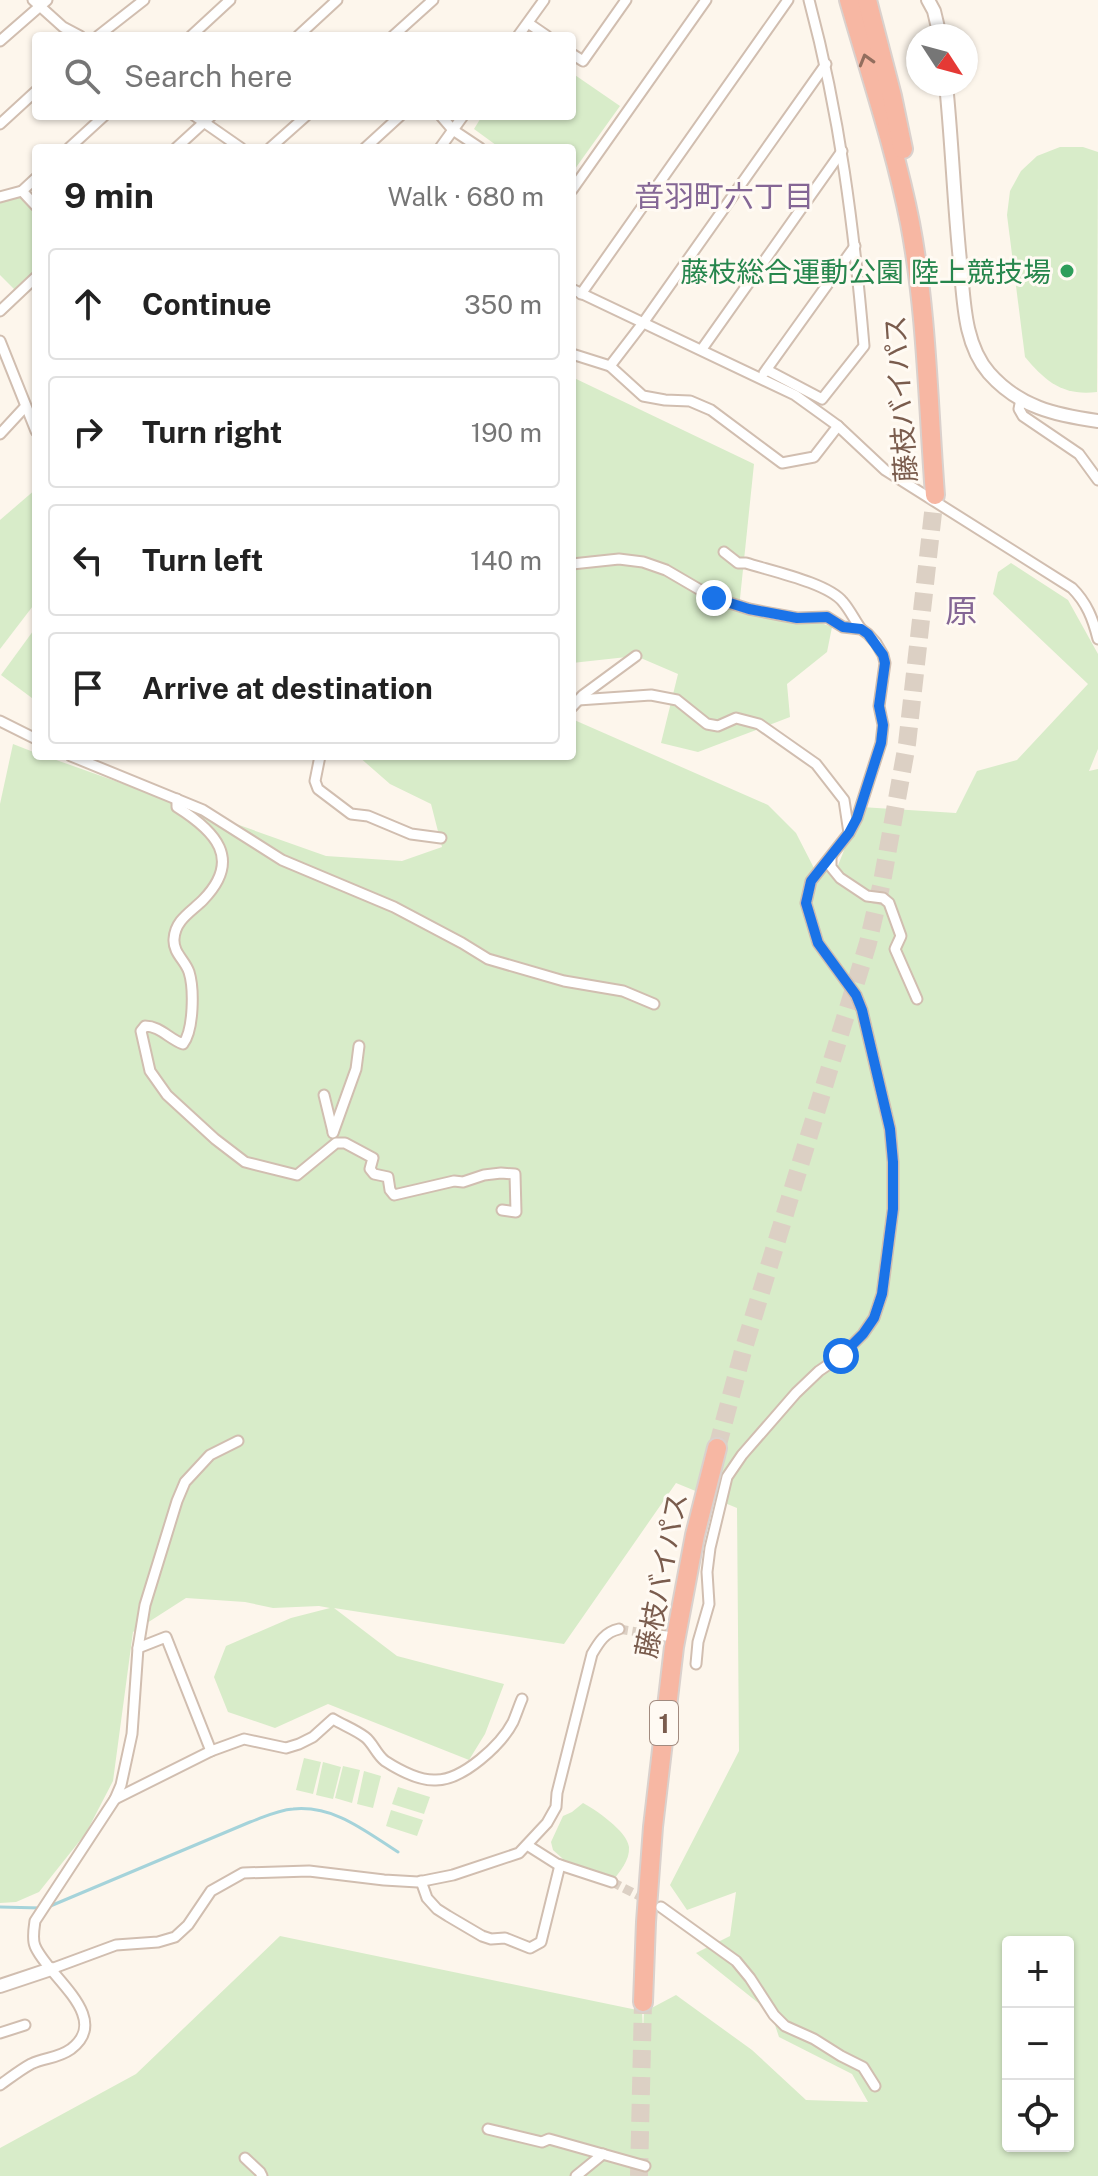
<!DOCTYPE html>
<html lang="en">
<head>
<meta charset="utf-8">
<style>
  body { margin:0; font-family:"Public Sans","Noto Sans JP",sans-serif; background:#f6f6f6; color:#222 }
  .controls { position:absolute; right:24px; bottom:24px; display:grid; overflow:hidden; border-radius:8px; box-shadow:0 2px 6px #0004 }
  .controls button { width:72px; height:72px; display:grid; place-items:center; padding:0; border:0; border-bottom:2px solid #e0e0e0; background:#fff; color:#222; font:40px sans-serif }
  .compass { position:absolute; left:906px; top:24px; width:72px; height:72px; border-radius:50%; background:#fff; box-shadow:0 2px 6px #0004; rotate:126deg }
  .stop { position:absolute; width:24px; height:24px; margin:-18px; border:6px solid #1a73e8; border-radius:50%; background:#fff }
  .stop.end { background:#1a73e8; border-color:#fff; box-shadow:0 2px 8px #0008 }
  .list { margin:0; padding:0; list-style:none }
  h2 { display:flex; justify-content:space-between; align-items:center; height:104px; margin:0; padding:0 32px; font-size:34px }
  h2 small { font-size:26px; font-weight:400; color:#767676 }
  .list li { display:grid; grid-template-columns:52px 1fr auto; gap:24px; align-items:center; box-sizing:border-box; height:112px; margin:0 16px 16px; padding:0 16px; border:2px solid #e0e0e0; border-radius:8px }
  .list b { display:block; font-size:30px; white-space:nowrap }
  .list em { font-size:26px; font-style:normal; color:#767676 }
  .icon { flex:none; width:44px; height:44px; fill:none; stroke:currentColor; stroke-width:2; stroke-linecap:round; stroke-linejoin:round }
  .map { position:relative; flex:none; width:1098px; height:2176px; overflow:hidden }
  .search { position:absolute; background:#fff; box-shadow:0 2px 6px #0004; left:32px; top:32px; width:544px; height:88px; display:flex; align-items:center; gap:20px; box-sizing:border-box; padding:0 28px; border-radius:8px; color:#767676; font-size:30px }
  .panel { position:absolute; background:#fff; box-shadow:0 2px 6px #0004; left:32px; top:144px; width:544px; height:616px; border-radius:8px }
  .map>svg:first-child { display:block }
</style>
</head>
<body>
<div class="map">
<svg width="1098" height="2176" viewBox="0 0 1098 2176">
  <rect width="100%" height="100%" fill="#fdf6ec"/>
  <!-- green -->
  <g fill="#d8ecc9" fill-rule="evenodd">
    <polygon points="572,73 620,106 572,173 572,148 500,148 474,129 482,116 572,116"/>
    <path d="M 1060,147 L 1083,147 L 1098,152 L 1097,392 C 1063,396 1046,382 1025,357 L 1007,215 L 1010,191 L 1021,171 L 1037,156 Z"/>
    <polygon points="20,194 36,213 36,273 16,291 0,275 0,201"/>
    <polygon points="572,377 754,464 739,608 813,620 832,627 827,652 787,684 790,717 698,752 661,743 678,674 636,656 572,663"/>
    <polygon points="36,489 36,602 0,649 0,520"/>
    <path d="M 1011,563 L 1068,600 L 1098,654 L 1098,749 L 1089,771 L 1098,769 L 1098,2176 L 0,2176 L 0,2148 L 136,2074 L 280,1936 L 642,2011 L 643,2032 L 644,2012 L 676,1995 L 752,2050 L 806,2100 L 868,2102 L 852,2074 L 779,2037 L 771,2013 L 696,1953 L 730,1936 L 736,1892 L 687,1910 L 670,1885 L 739,1751 L 737,1508 L 676,1483 L 564,1644 L 334,1608 L 397,1656 L 504,1684 L 485,1734 L 469,1760 L 328,1704 L 275,1728 L 228,1712 L 214,1677 L 226,1646 L 291,1618 L 330,1608 L 319,1606 L 273,1608 L 245,1602 L 186,1598 L 133,1632 L 113,1781 L 86,1833 L 39,1892 L 16,1902 L 0,1903 L 0,804 L 13,744 L 36,753 L 36,756 L 45,756 L 326,856 L 402,861 L 442,847 L 431,804 L 390,784 L 358,756 L 572,756 L 572,719 L 768,805 L 796,833 L 817,874 L 837,868 L 861,807 L 956,813 L 977,771 L 1017,760 L 1088,684 L 993,594 L 998,572 ZM 1008,1942 L 1068,1942 L 1068,2146 L 1008,2146 Z"/>
    <polygon points="36,627 36,701 1,675"/>
    <polygon points="304,1758 321,1762 313,1794 296,1790"/>
    <polygon points="323,1762 341,1767 333,1799 316,1795"/>
    <polygon points="343,1766 360,1770 352,1803 335,1798"/>
    <polygon points="364,1771 381,1776 373,1808 357,1804"/>
    <polygon points="398,1787 430,1797 424,1814 392,1804"/>
    <path d="M 583,1803 C 596,1810 627,1831 629,1847 C 630,1861 619,1872 612,1882 L 595,1882 L 566,1867 L 562,1858 L 553,1850 L 551,1842 L 563,1816 L 572,1812 Z"/>
    <polygon points="391,1810 423,1820 417,1836 386,1826"/>
  </g>
  <g fill="none" stroke-linecap="round" stroke-linejoin="round">
    <!-- stream -->
    <g stroke="#a5d3da" stroke-width="3">
      <polyline points="0,1907 41,1908"/>
      <path d="M 48,1907 L 250,1822 C 264,1817 278,1810 293,1809 C 334,1805 365,1831 398,1852"/>
    </g>
    <!-- minor-tunnel -->
    <g stroke="#dcd0c4" stroke-width="9" stroke-dasharray="9 4.5" stroke-linecap="butt">
      <polyline points="619,1629 650,1634"/>
      <polyline points="612,1882 647,1900"/>
    </g>
    <!-- motorway-tunnel -->
    <g stroke="#dcd0c4" stroke-width="18" stroke-dasharray="18 9" stroke-linecap="butt">
      <polyline points="717,1448 743,1351 868,943 882,882 907,744 935,495"/>
      <polyline points="639,2176 643,2002"/>
    </g>
    <!-- minor casing -->
    <g stroke="#d1beb0" stroke-width="13">
      <g id="minor">
        <polyline points="33,0 63,27 80,36"/>
        <polyline points="528,23 547,36"/>
        <polyline points="98,36 144,0"/>
        <polyline points="191,36 230,0"/>
        <polyline points="298,36 337,0"/>
        <polyline points="393,36 433,0"/>
        <polyline points="518,36 544,0"/>
        <polyline points="0,41 47,0"/>
        <polyline points="572,54 583,61 626,0"/>
        <polyline points="195,116 241,148"/>
        <polyline points="441,116 453,130 480,148"/>
        <polyline points="0,124 36,91"/>
        <polyline points="69,148 104,116"/>
        <polyline points="176,148 211,116"/>
        <polyline points="270,148 306,116"/>
        <polyline points="365,148 400,116"/>
        <polyline points="440,148 463,116"/>
        <polyline points="572,190 706,0"/>
        <polyline points="22,191 36,206"/>
        <polyline points="0,197 22,191 36,178"/>
        <path d="M 572,289 L 795,395 L 838,426 L 885,470 L 1072,588 C 1087,603 1093,619 1098,639"/>
        <polyline points="581,294 788,0"/>
        <polyline points="0,311 36,277"/>
        <polyline points="0,341 36,431"/>
        <polyline points="702,349 842,151"/>
        <polyline points="572,354 610,366 643,396 665,400 690,401 711,410 782,463 814,457 838,426"/>
        <polyline points="610,366 643,323 826,64"/>
        <path d="M 767,370 L 822,399 L 864,346 C 854,227 840,116 809,0"/>
        <polyline points="764,373 855,246"/>
        <polyline points="1021,399 1019,409 1023,416 1079,454 1098,480"/>
        <polyline points="0,434 25,407"/>
        <path d="M 724,552 L 738,563 L 746,563 C 771,571 828,583 843,602 C 850,610 855,621 861,629"/>
        <polyline points="572,564 619,559 643,562 666,570 714,598 749,609 780,615 797,618 827,617 843,627 861,629 868,634 876,643 883,655 885,663 879,706 883,725 881,743 857,818 849,833 811,881 806,903 818,943 856,995 862,1010 890,1129 893,1162 893,1209 882,1294 874,1318 863,1334 841,1356 819,1371 796,1393 742,1455 727,1477 710,1548 707,1572 709,1604 698,1642 696,1664"/>
        <polyline points="578,700 651,695 677,700 707,724 718,726 736,718 759,724 816,764 844,800 849,833"/>
        <polyline points="572,707 583,695 636,656"/>
        <polyline points="0,721 36,739"/>
        <polyline points="71,756 203,810 282,860 394,907 462,943 488,959 564,981 623,991 654,1004"/>
        <polyline points="320,756 315,781 318,789 351,814 368,816 411,834 441,838"/>
        <path d="M 177,799 L 177,807 C 215,831 243,859 203,900 C 191,912 175,920 174,939 C 173,953 185,960 189,972 C 194,988 194,1030 183,1044 C 169,1039 160,1026 145,1026 L 141,1031 L 150,1071 L 167,1095 L 215,1139 L 245,1162 L 297,1175 L 336,1143 L 345,1143 L 373,1158 L 370,1169 L 374,1174 L 388,1177 L 390,1190 L 394,1195 L 454,1181 L 463,1182 L 484,1175 L 501,1173 L 515,1174 L 516,1212 L 502,1210"/>
        <polyline points="831,857 831,867 840,878 867,896 883,898 889,903 901,936 895,949 917,999"/>
        <polyline points="324,1095 333,1132"/>
        <polyline points="333,1133 356,1069 359,1046"/>
        <polyline points="650,1634 666,1636"/>
        <polyline points="138,1648 166,1637 211,1751"/>
        <path d="M 115,1799 L 211,1751 L 244,1739 L 286,1748 L 299,1744 L 313,1737 L 333,1719 C 343,1725 356,1730 365,1737 C 373,1743 376,1754 385,1761 C 399,1770 419,1781 436,1780 C 463,1780 501,1745 513,1722 C 516,1715 519,1706 522,1699"/>
        <polyline points="527,1845 557,1864 612,1882"/>
        <polyline points="421,1881 427,1898 437,1909 448,1916 482,1936 491,1939 505,1938 530,1948 541,1942 560,1865"/>
        <polyline points="661,1907 736,1961 750,1978 774,2015 785,2026 814,2039 841,2056 863,2067 875,2086"/>
        <path d="M 51,1969 L 116,1945 L 158,1942 L 175,1937 L 188,1925 L 211,1891 L 243,1873 L 309,1871 L 384,1880 L 418,1882 L 453,1875 L 519,1853 L 547,1823 L 556,1807 L 557,1793 L 592,1654 C 599,1642 605,1632 619,1629"/>
        <polyline points="0,2033 25,2025"/>
        <path d="M 0,2085 C 10,2078 20,2070 31,2064 C 45,2057 57,2059 71,2049 C 113,2017 47,1976 35,1946 C 32,1939 34,1928 35,1921 L 115,1799 L 121,1785 L 132,1734 L 138,1648 L 145,1605 L 177,1501 L 185,1482 L 210,1455 L 238,1441"/>
        <polyline points="488,2129 542,2142 549,2139 645,2166"/>
        <polyline points="245,2158 260,2172 262,2176"/>
        <polyline points="576,2176 603,2154"/>
      </g>
    </g>
    <!-- tertiary casing -->
    <g stroke="#d1beb0" stroke-width="16">
      <g id="tertiary">
        <polyline points="928,0 934,11 940,36"/>
        <path d="M 946,84 C 952,143 954,202 960,261 C 964,298 963,343 989,373 C 1019,407 1055,415 1098,421"/>
        <polyline points="0,1986 51,1969"/>
      </g>
    </g>
    <!-- motorway casing -->
    <g stroke="#dad1cd" stroke-width="22">
      <g id="motorway">
        <path d="M 849,0 C 870,74 895,147 910,223 C 927,313 928,404 935,495"/>
        <polyline points="867,0 892,96 903,149"/>
        <polyline points="643,2002 646,1922 653,1827 674,1647 695,1535 717,1448"/>
      </g>
    </g>
    <!-- minor -->
    <use href="#minor" stroke="#fff" stroke-width="9"/>
    <!-- tertiary -->
    <use href="#tertiary" stroke="#fff" stroke-width="12"/>
    <!-- motorway -->
    <use href="#motorway" stroke="#f7b7a3" stroke-width="18"/>
  </g>
  <!-- one-way arrows -->
  <defs><path id="oneway-chevron" d="M-2-3.5L2.5 0L-2 3.5" fill="none" stroke-width="1.6" stroke-linecap="round" stroke-linejoin="round" transform="scale(2)"/></defs>
  <use stroke="#936e5e" href="#oneway-chevron" transform="translate(866 60) rotate(-106)"/>
  <g fill="none" stroke-linecap="round" stroke-linejoin="round">
    <!-- route -->
    <polyline stroke="#1a73e8" stroke-width="10" points="714,598 749,609 797,618 827,617 843,627 861,629 868,634 883,655 885,663 879,706 883,725 881,743 857,818 849,833 811,881 806,903 818,943 856,995 862,1010 890,1129 893,1162 893,1209 882,1294 874,1318 863,1334 841,1356"/>
  </g>
  <!-- markers -->
  <circle fill="#2e9e5b" stroke="#fffaf3" stroke-width="3" cx="1067" cy="271" r="8"/>
  <g text-anchor="middle" dominant-baseline="central" stroke-width="6" stroke-linejoin="round" paint-order="stroke">
    <!-- shield labels -->
    <rect fill="#fffaf3" stroke="#a28b7f" stroke-width="2" x="650" y="1701" width="28" height="44" rx="6"/>
    <g font-size="26" font-weight="bold" fill="#7a5c4d">
      <text x="664" y="1723">1</text>
    </g>
    <!-- leisure labels -->
    <g font-size="28" fill="#27864d" stroke="#fffaf3" text-anchor="end">
      <text x="1051" y="271">藤枝総合運動公園 陸上競技場</text>
    </g>
    <!-- street labels -->
    <g font-size="28" fill="#7a5c4d" stroke="#fffaf3">
      <text transform="translate(900 399) rotate(-94)">藤枝バイパス</text>
      <text transform="translate(661 1575) rotate(-79)">藤枝バイパス</text>
    </g>
    <!-- neighbourhood labels -->
    <g font-size="30" fill="#846695" stroke="#fffaf3">
      <text x="724" y="196">音羽町六丁目</text>
    </g>
    <!-- quarter labels -->
    <g font-size="32" fill="#846695" stroke="#fffaf3">
      <text x="961" y="610">原</text>
    </g>
  </g>
</svg>
<div class="controls">
<button>+</button>
<button>−</button>
<button><svg class="icon" aria-label="locate" viewBox="0 0 24 24"><circle cx="12" cy="12" r="6"/><path d="M12 2v4M12 18v4M2 12h4M18 12h4"/></svg></button>
</div>
<svg class="compass" viewBox="-18 -18 36 36"><path d="M0-13l5 13h-10z" fill="#e53935"/><path d="M0 13l5-13h-10z" fill="#767676"/></svg>
<div class="stop" style="left:841px;top:1356px"></div>
<div class="stop end" style="left:714px;top:598px"></div>
<div class="search"><svg class="icon" aria-label="search" viewBox="0 0 24 24"><circle cx="10" cy="10" r="6"/><path d="M15 15l6 6"/></svg>Search here</div>
<section class="panel">
<h2>9 min<small>Walk · 680 m</small></h2>
<ul class="list">
<li><svg class="icon" aria-label="ahead" viewBox="0 0 24 24"><path d="M12 20V5M6 11l6-6 6 6"/></svg><div><b>Continue</b></div><em>350 m</em></li>
<li><svg class="icon" aria-label="right" viewBox="0 0 24 24"><path d="M7 20v-9h11M14 6l5 5-5 5"/></svg><div><b>Turn right</b></div><em>190 m</em></li>
<li><svg class="icon" aria-label="left" viewBox="0 0 24 24"><path d="M17 20v-9H6M10 6l-5 5 5 5"/></svg><div><b>Turn left</b></div><em>140 m</em></li>
<li><svg class="icon" aria-label="arrive" viewBox="0 0 24 24"><path d="M6 21V4h12l-3 4 3 4H6"/></svg><div><b>Arrive at destination</b></div></li>
</ul>
</section>
</div>
</body>
</html>
